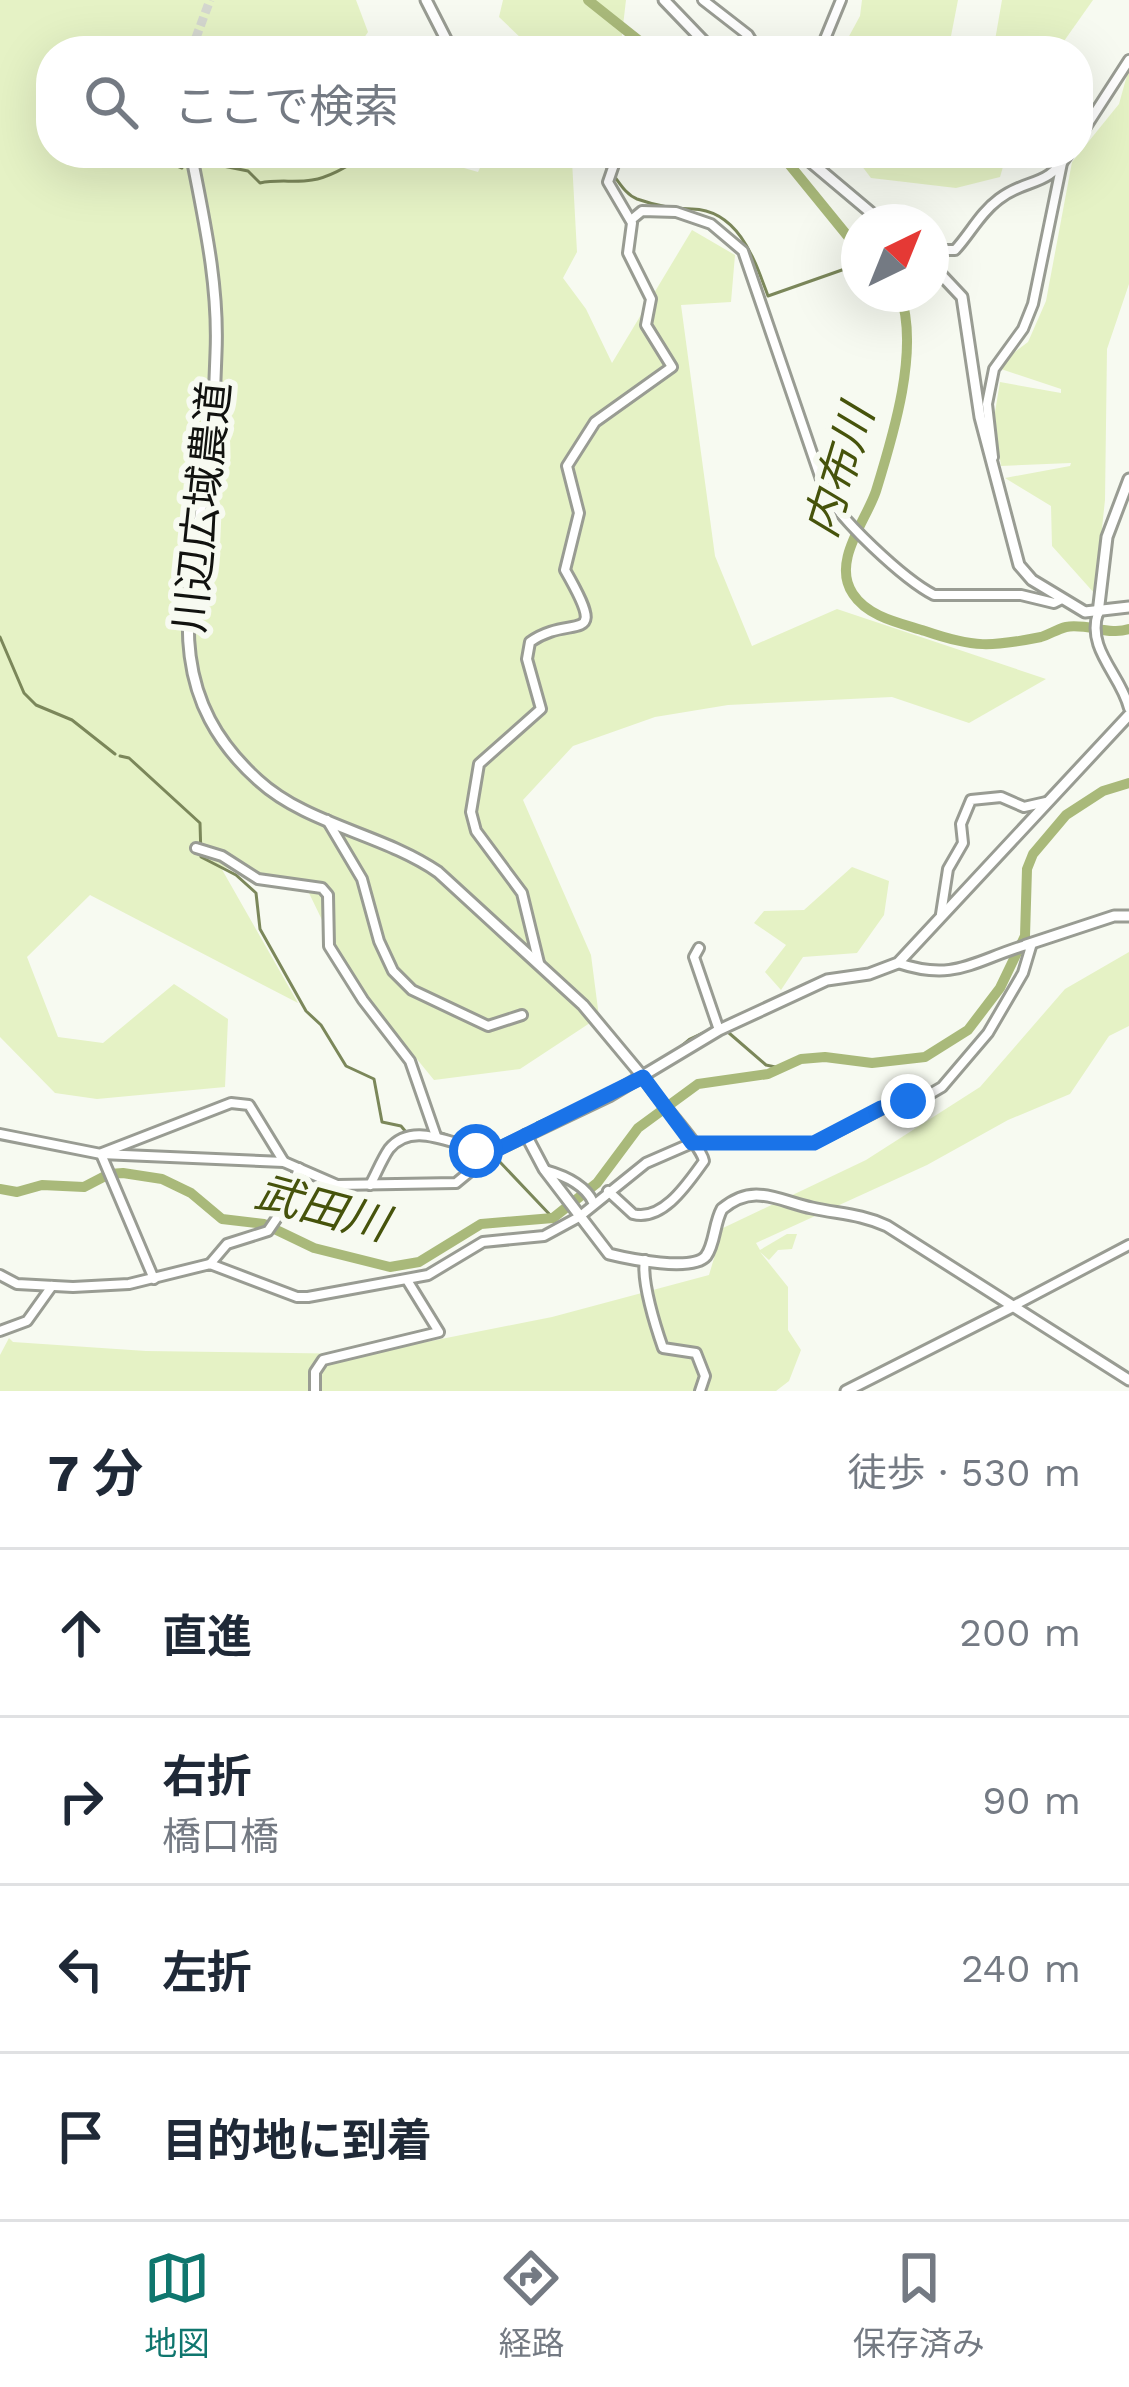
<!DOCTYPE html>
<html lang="ja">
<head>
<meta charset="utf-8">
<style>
  body { margin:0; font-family:"Work Sans","Noto Sans JP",sans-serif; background:#f6f6f7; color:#1f2937 }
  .compass { position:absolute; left:841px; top:204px; width:108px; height:108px; border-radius:50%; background:#fff; box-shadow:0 12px 48px #0002; rotate:43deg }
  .stop { position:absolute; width:36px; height:36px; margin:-27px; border:9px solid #1a73e8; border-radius:50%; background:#fff }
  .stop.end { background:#1a73e8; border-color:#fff; box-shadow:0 3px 12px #0008 }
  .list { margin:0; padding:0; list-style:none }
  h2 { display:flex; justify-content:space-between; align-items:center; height:156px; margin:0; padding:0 48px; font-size:51px }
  h2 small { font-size:39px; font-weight:400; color:#747a83 }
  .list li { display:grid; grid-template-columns:78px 1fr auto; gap:36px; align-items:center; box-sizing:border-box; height:168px; padding:0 48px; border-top:3px solid #e0e1e3 }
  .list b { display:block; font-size:45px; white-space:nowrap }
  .list p { margin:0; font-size:39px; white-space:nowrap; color:#747a83 }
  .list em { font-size:39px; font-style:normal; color:#747a83 }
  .icon { flex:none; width:66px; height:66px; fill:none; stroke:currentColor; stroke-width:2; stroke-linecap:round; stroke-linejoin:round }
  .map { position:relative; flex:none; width:1129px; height:1391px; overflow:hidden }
  .search { position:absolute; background:#fff; box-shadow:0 12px 48px #0002; left:36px; right:36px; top:36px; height:132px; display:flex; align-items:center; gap:30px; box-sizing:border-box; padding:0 42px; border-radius:48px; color:#747a83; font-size:45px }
  .sheet { height:828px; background:#fff }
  nav { display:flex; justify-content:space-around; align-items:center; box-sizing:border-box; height:168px; border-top:3px solid #e0e1e3; background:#fff; font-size:33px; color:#747a83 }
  nav a { display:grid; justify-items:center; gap:6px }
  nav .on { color:#0f766e }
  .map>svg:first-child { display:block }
</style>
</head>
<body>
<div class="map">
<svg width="1129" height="1391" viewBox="0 0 1129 1391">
  <rect width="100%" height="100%" fill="#f7faf1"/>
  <!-- green -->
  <g fill="#e5f2c5">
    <polygon points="0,0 356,0 368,32 355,51 51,51 51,153 287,153 279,167 338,153 449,153 450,164 478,172 487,153 567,153 572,161 577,252 563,278 586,309 612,363 692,230 735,255 731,302 681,305 715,556 752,646 837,609 1046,679 969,723 892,697 728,705 655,717 573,746 523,800 591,955 599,1017 520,1069 434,1080 349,976 309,893 220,866 298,1003 90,895 27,957 58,1037 103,1043 174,984 228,1019 225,1087 97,1099 55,1093 0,1037"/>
    <polygon points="503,0 626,0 620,51 604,51 571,36 524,41 499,17"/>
    <polygon points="862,0 958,0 951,36 958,51 841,51 860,16"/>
    <polygon points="1002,0 1093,0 1057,51 998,51 994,46"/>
    <polygon points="1129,68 1129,284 1107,349 1105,500 1095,594 1052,546 1051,506 1005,478 1070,466 1071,463 1001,466 994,418 1000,382 1061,393 1061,389 995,367 1028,342 1046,301 1072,162 1119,104"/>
    <polygon points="852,153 1007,153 1000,177 956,188 871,178"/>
    <polygon points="852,867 889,881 884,915 857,953 803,957 781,990 765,972 786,945 754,923 764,911 804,910"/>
    <polygon points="1129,952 1129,1026 1109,1036 1070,1094 1008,1120 927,1165 756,1243 760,1250 787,1234 797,1234 792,1249 778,1250 769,1260 760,1252 788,1287 788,1330 801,1350 789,1381 776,1391 0,1391 0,1355 9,1338 13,1342 146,1351 366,1354 552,1317 709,1275 723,1228 866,1160 980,1087 1065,989"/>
  </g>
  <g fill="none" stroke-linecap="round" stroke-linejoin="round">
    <!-- stream -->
    <g stroke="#7b875a" stroke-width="3">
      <polyline points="146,153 182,168"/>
      <path d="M 570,153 C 580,162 584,157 596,161 C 614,166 619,192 637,199 C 654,205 676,209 692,209 C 739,210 755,261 768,296 L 859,264"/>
      <path d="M 208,163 L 248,171 L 260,183 C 278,179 295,183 312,180 C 332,177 352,163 369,153"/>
      <polyline points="0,637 24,693 36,705 72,720 115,754"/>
      <polyline points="120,756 129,758 200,823 201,857 236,875 256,893 260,929 306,1011 321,1025 346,1066 374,1079 382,1122 401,1126 406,1132"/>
      <polyline points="729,1033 766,1065 780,1068"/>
      <polyline points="678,1049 690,1039 709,1030"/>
      <polyline points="537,1123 579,1105"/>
      <polyline points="415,1132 430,1130"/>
      <polyline points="441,1133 468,1143"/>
      <polyline points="499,1161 553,1218"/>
    </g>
    <!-- river -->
    <g stroke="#a9b97a" stroke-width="10">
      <polyline points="588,0 652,51"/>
      <polyline points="780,153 859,250"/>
      <path d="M 900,294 C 920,349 893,436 876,491 C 866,521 831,562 853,594 C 868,617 900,623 925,631 C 974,648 991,647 1041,637 C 1049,635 1057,629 1066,627 C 1087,623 1110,636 1129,629"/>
      <polyline points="0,1189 17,1192 42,1185 84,1187 109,1174 123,1173 162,1179 191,1193 222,1219 264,1224 314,1248 390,1267 419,1262 481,1224 553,1218 597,1183 638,1128 698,1084 768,1074 801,1059 825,1057 872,1063 925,1057 968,1030 1000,988 1025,936 1027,869 1033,854 1066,815 1103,791 1129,783"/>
    </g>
    <!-- tertiary-tunnel -->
    <polyline stroke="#d4d7cf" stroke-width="9" stroke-dasharray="9 4.5" stroke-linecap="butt" points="191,51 210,0"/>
    <!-- minor casing -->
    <g stroke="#999c93" stroke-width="14">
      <g id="minor">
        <polyline points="703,0 748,35 758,51"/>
        <polyline points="820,51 841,0"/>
        <polyline points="1078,139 1129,60"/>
        <path d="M 631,220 L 642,211 L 676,212 L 711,224 L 743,251 L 824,488 C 837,518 905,580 934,595 L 1021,595 L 1054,603 L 1062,599"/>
        <path d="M 931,250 L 955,250 C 970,234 980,213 999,199 C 1028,177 1046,189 1069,153"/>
        <polyline points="993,457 987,404 994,369 1023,329 1033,304 1062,163"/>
        <path d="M 1098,613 C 1086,649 1121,675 1129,708"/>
        <polyline points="327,820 362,879 379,941 393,971 412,990 488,1026 522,1015"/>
        <polyline points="196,848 222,856 258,879 322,888 328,895 329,946 363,1000 410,1061 436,1136"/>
        <polyline points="941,914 948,869 963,843 961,824 971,800 1001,797 1024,807 1046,802"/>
        <polyline points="699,948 694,957 719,1030"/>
        <path d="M 539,963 L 522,893 L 476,831 L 471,812 L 479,764 L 541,709 L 527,659 L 530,642 C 572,612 611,650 565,570 L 579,513 L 567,466 L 595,422 L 672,367 L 646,325 L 651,299 L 628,253 L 632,223 L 608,182 L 618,153"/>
        <path d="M 898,963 C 955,982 973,961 1026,945"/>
        <polyline points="0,1134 101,1154 284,1162 337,1185 456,1183 496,1150"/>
        <polyline points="102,1153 231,1103 249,1105 284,1162"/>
        <polyline points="101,1154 154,1279"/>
        <path d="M 545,1170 C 563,1175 585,1185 593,1202"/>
        <path d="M 370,1185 C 376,1174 382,1159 389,1149 C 416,1116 462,1153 494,1150"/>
        <path d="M 608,1191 L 633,1214 C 663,1222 688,1183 704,1161 C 700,1143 656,1099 643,1077"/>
        <path d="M 645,1260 C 641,1281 656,1328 663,1348 L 696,1353 L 705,1376 L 700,1391"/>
        <polyline points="210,1264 227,1244 268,1231 287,1203 299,1168"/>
        <polyline points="0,1275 17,1284 73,1287 129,1284 210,1264 297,1297 308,1297 428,1275 483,1242 544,1236 579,1217 646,1163 692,1143 814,1143 889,1105 923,1098 942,1087 988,1033 1023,973 1032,943"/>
        <polyline points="1013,1306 1129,1245"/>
        <polyline points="0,1331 27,1321 52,1286"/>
        <polyline points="315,1391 315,1372 323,1360 439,1332 407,1280"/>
      </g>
    </g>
    <!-- tertiary casing -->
    <g stroke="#999c93" stroke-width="15">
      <g id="tertiary">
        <polyline points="426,0 452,51"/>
        <polyline points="664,0 713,51"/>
        <path d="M 191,153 C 204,220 219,285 216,353 C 215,399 211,445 204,490 C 187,602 163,694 258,780 C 307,825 383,834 438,872 L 583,1005 L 643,1077"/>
        <polyline points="800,153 882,222"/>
        <polyline points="931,264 962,297 980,417 1019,565 1032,580 1085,612 1129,607"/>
        <polyline points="1098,613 1107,537 1129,479"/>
        <polyline points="1026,945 1114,916 1129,916"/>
        <path d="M 526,1135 L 544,1169 L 609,1254 C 629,1259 693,1272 706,1256 C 715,1244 714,1223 722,1209 C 754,1182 778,1201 812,1208 C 839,1214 861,1214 887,1226 L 1129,1380"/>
        <polyline points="496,1150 609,1096 719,1030 827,980 869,974 898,963 1129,715"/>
        <polyline points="846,1391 1012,1307"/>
      </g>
    </g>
    <!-- minor -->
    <use href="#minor" stroke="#fff" stroke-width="8"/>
    <!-- tertiary -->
    <use href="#tertiary" stroke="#fff" stroke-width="9"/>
  </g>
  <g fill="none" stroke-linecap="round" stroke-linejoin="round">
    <!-- route -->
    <polyline stroke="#1a73e8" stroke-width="15" points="476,1151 496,1150 643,1077 692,1143 814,1143 881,1108 908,1101"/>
  </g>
  <g text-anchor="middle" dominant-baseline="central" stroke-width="12" stroke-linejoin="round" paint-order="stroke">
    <!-- street labels -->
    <g font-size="42" fill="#11120f" stroke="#f7faf1">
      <text transform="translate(202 507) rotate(-84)">川辺広域農道</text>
    </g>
    <!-- water labels -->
    <g font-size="45" font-style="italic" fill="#46530b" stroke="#f7faf1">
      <text transform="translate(839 471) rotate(-73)">内布川</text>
      <text transform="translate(322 1208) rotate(15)">武田川</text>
    </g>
  </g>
</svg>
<svg class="compass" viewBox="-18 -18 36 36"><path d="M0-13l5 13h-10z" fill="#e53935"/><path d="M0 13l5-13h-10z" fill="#747a83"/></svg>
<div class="stop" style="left:476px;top:1151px"></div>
<div class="stop end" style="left:908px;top:1101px"></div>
<div class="search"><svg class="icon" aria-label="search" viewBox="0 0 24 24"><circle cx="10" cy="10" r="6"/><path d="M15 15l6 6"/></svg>ここで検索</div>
</div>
<section class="sheet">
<h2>7 分<small>徒歩 · 530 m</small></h2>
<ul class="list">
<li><svg class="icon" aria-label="ahead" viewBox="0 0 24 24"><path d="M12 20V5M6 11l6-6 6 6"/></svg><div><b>直進</b></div><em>200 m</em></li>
<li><svg class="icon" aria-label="right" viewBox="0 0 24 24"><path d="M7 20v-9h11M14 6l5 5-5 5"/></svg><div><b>右折</b><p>橋口橋</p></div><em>90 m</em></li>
<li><svg class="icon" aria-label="left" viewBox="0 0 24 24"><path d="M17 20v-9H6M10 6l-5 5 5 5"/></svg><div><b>左折</b></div><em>240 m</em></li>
<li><svg class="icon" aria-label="arrive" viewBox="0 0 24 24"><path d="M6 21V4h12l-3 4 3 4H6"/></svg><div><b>目的地に到着</b></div></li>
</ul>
</section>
<nav>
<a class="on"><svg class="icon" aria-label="map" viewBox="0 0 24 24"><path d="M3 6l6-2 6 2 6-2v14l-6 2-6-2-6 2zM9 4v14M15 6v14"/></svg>地図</a>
<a><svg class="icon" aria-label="directions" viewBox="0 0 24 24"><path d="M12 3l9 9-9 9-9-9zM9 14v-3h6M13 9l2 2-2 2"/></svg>経路</a>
<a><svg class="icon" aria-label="saved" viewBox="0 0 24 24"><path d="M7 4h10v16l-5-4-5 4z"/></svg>保存済み</a>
</nav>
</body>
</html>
